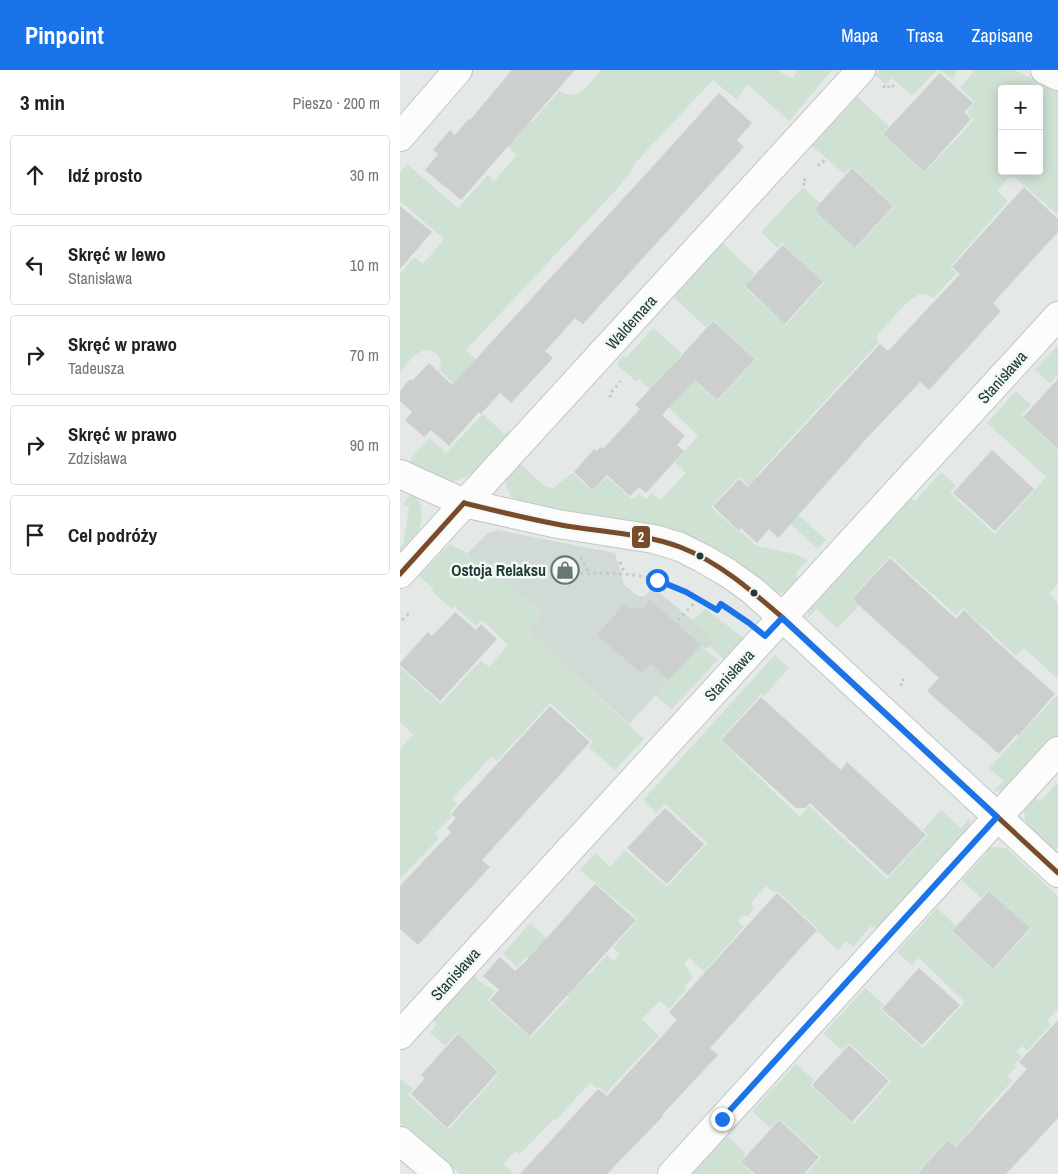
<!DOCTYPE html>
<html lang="pl">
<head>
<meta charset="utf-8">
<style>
  body { margin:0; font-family:"Archivo Narrow",sans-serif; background:#f2f2f2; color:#202124 }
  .controls { position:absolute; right:15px; top:15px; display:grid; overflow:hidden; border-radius:5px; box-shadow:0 2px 12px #0003 }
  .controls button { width:45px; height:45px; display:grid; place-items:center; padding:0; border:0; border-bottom:1px solid #e0e0e0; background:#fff; color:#202124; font:25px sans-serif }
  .stop { position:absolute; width:15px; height:15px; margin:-11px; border:4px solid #1a73e8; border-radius:50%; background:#fff }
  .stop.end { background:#1a73e8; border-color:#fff; box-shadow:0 1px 5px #0008 }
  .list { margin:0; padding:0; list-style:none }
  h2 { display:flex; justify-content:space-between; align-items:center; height:65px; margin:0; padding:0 20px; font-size:21px }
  h2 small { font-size:16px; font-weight:400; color:#757577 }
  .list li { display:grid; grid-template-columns:32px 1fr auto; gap:15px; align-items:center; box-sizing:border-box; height:80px; margin:0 10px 10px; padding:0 10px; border:1px solid #e0e0e0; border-radius:5px }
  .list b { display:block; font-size:19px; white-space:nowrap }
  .list p { margin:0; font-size:16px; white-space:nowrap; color:#757577 }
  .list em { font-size:16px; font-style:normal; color:#757577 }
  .icon { flex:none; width:28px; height:28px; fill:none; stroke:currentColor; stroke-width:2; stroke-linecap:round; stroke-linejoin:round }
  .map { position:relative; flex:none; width:658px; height:1104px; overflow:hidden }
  header { display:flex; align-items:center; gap:30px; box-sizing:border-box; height:70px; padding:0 25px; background:#1a73e8; color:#fff }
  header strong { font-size:24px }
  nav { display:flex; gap:28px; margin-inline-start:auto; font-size:18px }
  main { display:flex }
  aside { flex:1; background:#fff }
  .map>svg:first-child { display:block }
</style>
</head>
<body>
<header>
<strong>Pinpoint</strong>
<nav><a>Mapa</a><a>Trasa</a><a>Zapisane</a></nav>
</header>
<main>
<aside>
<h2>3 min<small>Pieszo · 200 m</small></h2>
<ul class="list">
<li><svg class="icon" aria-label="ahead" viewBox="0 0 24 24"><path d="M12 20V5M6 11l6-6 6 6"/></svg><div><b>Idź prosto</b></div><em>30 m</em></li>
<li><svg class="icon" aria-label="left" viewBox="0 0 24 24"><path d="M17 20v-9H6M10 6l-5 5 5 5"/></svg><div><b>Skręć w lewo</b><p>Stanisława</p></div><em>10 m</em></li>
<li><svg class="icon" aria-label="right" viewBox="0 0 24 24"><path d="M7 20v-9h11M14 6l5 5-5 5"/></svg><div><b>Skręć w prawo</b><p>Tadeusza</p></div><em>70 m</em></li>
<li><svg class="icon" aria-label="right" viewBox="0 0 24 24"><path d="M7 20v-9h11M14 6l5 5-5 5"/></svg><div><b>Skręć w prawo</b><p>Zdzisława</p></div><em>90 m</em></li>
<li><svg class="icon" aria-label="arrive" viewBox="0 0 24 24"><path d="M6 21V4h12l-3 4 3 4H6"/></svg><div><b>Cel podróży</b></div></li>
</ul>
</aside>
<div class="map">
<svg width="658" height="1104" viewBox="0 0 658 1104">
  <rect width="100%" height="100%" fill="#e4e9e7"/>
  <!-- built -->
  <polygon fill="#d2dad6" points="97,460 215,483 224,515 238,526 245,526 253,517 292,550 314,571 306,579 302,576 229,654 128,562 143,543 67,484 88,463"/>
  <!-- green -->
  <g fill="#cee1d3" fill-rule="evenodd">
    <path d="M 201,0 L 377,0 L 392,9 L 398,0 L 432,0 L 389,51 L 347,14 L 337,30 L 313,10 L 236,92 L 229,105 L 215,121 L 66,280 L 77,291 L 55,315 L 39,300 C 46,288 32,275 20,282 C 13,285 5,297 0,302 L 0,204 L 14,187 L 23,194 L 44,169 L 0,131 L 0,102 L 7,94 L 58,138 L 88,105 L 94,111 L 117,85 L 91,60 L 112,37 L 131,53 L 159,21 C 180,33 188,14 201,0 Z"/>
    <polygon points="480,0 558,0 552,10 542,1 537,0 512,26 492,8 486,14 475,5"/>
    <path d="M 575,0 L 614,0 L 658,20 L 658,145 L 615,107 L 607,108 L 597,121 L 608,131 L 550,197 L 557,203 L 533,228 C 528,226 523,223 518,225 C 508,229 484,258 476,267 L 479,271 L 478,273 L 356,406 L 426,470 L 418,479 L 339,407 L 311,437 L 340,463 L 341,462 L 357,476 L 395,484 L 408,490 L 397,502 L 397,516 L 387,524 L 375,522 L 317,480 L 298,471 L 219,450 L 120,432 L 111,427 C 102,409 107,407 119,393 L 146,417 L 153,418 L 172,403 L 193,421 L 207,407 L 232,429 L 239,424 L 246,429 L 252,423 L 260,430 L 286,403 L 275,392 L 298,366 L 239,309 L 236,311 L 219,297 L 217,293 L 223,286 L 226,288 L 253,258 L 282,283 L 275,292 L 317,331 L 356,289 L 313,250 L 306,257 L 272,226 L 320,174 L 324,174 L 355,204 L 344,217 L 386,255 L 424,213 L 382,173 L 377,178 L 361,162 L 403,117 L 420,133 L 413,140 L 456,178 L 494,136 L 452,97 L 444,104 L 411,75 L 456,26 L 489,56 L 482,64 L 524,103 L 574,50 L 566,42 L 575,32 L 560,18 ZM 602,19 L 639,19 L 639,101 L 602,101 Z"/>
    <polygon points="658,275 658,305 650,313 635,300"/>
    <polygon points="616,321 631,335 621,346 658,380 658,514 649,524 658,533 658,609 624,578 616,586 563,538 556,545 490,486 451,529 459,536 437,558 417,539 408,548 408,540 506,424 515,431 541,402 556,416 550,423 595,464 646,407 587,353"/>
    <path d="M 83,344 L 104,364 L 108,360 L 109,365 C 94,382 70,417 45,410 C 32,406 20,399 9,394 L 13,385 L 30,368 L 46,383 Z"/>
    <path d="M 11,423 C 24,431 24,450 18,463 C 15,471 6,478 0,484 L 0,477 L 3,474 L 9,437 L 3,434 Z"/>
    <polygon points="50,474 63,481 143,543 128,562 244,669 215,700 189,677 193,672 150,633 97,691 92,686 52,729 57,733 49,743 51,747 35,764 39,768 0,809 0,679 13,665 0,652 0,597 41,634 81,590 89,597 108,575 82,550 76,556 55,537 52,539 32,521 34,519 19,506"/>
    <polygon points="306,539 348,572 328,593 309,576 313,571 292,550"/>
    <polygon points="301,576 318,590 272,639 270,638 255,625"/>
    <polygon points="375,585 389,598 364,626 361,624 320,670 398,745 400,746 409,736 487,809 528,765 523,760 541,740 561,758 569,749 571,757 478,859 471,856 453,877 446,871 438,880 417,861 418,859 377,821 375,823 366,816 350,834 354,839 348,846 342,846 338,851 344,857 304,902 289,888 284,893 293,907 284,916 286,920 269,939 260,931 242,949 259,966 206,1023 199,1017 197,1018 190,1013 156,1050 154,1049 120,1084 115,1081 103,1094 114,1104 60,1104 0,1053 0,1008 13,1019 8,1025 48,1060 100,1002 57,963 45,976 30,963 37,954 28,948 70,901 78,910 95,921 88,930 131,968 169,927 126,887 117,897 103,884 130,853 189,905 207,885 214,891 220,884 213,878 238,849 180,800 195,783 210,797 225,780 267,817 307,773 265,734 256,743 243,730"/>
    <polygon points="658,624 658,668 607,719 594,721 603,711 589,698"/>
    <path d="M 658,712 L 658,778 L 653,781 C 634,764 614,752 630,725 L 641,731 Z"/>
    <polygon points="589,777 594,777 606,778 658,826 658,939 647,951 651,955 627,981 622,976 616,981 622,987 614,995 616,997 607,1006 612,1011 578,1049 579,1050 556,1076 548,1069 516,1104 406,1104 421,1087 379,1049 370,1058 352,1041 396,994 414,1010 410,1015 454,1054 491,1011 449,973 442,980 423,964 465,918 484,935 480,939 523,978 565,932 519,888 512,895 497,882 537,838 556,856 552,862 593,900 631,859 589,820 581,828 562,810 587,783 585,779"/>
    <polygon points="323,1062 346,1084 340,1092 353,1104 284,1104"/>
  </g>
  <!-- building -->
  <g fill="#cbd0ce">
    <polygon points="112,0 175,0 61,130 25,100 38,84 33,80 50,60 55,65 69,49 70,50"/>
    <polygon points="540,3 573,33 564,42 571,49 524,102 483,64"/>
    <polygon points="319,23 352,53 337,70 344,77 183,254 175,248 160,265 145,281 153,288 111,333 100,323 81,344 79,342 49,376 31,360 24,367 5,350 12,342 0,331 0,321 10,309 12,311 29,293 52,315 254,95"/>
    <polygon points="452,98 493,136 455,178 414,140"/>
    <polygon points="624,117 658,149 658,162 593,233 601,241 529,320 520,312 466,369 378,468 369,459 357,473 341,458 339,461 313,436 339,409 348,417 480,274 488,281 560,204 552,197"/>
    <polygon points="0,136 32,162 0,199"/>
    <polygon points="383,175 423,212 385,254 345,216"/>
    <polygon points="313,251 355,289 317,330 295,310 262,345 285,366 277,375 284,381 246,423 239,417 230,426 207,405 193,420 174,402 194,379 196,381 201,377 203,379 240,339 235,335 276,292"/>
    <polygon points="658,309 658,379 623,347"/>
    <polygon points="592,380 634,419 595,461 553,423"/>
    <polygon points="490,488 556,549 564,540 596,571 655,624 618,666 617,664 599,684 527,621 539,608 452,529"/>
    <polygon points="250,530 301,575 269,610 251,594 241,603 197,565 225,533 233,540 237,536 242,540"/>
    <polygon points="55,542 76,560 81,554 97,569 40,631 0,595 0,593 28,562 32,566"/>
    <polygon points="361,627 441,700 447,692 526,765 488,806 410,733 405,738 396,738 321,670"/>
    <polygon points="150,636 190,672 82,790 90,797 18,875 0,859 0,816 51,762 47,758 56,748 51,744"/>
    <polygon points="265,738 304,774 267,814 227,778"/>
    <polygon points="195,814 236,850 130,966 90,930 99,920 83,906 100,887 115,901 127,890"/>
    <polygon points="589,821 630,858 593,899 552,861"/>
    <polygon points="377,823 417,860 310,978 318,985 262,1045 263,1046 207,1104 120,1104 198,1019 207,1026 241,989 277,950 269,942"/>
    <polygon points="519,898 560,935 522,975 482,939"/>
    <polygon points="658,950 658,1048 606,1104 517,1104 548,1070 556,1077 609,1019 627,999 619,992"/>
    <polygon points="58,964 98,1002 47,1058 11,1024 25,1008 21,1005"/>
    <polygon points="449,975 489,1011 452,1052 412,1015"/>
    <polygon points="379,1050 419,1087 404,1104 355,1104 341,1092"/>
  </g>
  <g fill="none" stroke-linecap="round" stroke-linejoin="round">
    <!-- minor casing -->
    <g stroke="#c1c6c4" stroke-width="30">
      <g id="minor">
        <polyline points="645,0 658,6"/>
        <polyline points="0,67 58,0"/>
        <polyline points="0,404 64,433 158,454 254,469 280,477 302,488 328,503 353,521 383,548 658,803"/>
        <polyline points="0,504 461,0"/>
        <polyline points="0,965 658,246"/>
        <polyline points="0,1071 39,1104"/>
        <polyline points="272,1104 658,681"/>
      </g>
    </g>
    <!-- path -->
    <g stroke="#c1c9c5" stroke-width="3" stroke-dasharray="2.5 4" stroke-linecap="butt">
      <polyline points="483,16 487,19 491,14 494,17"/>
      <polyline points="418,96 423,91 425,93"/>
      <polyline points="405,115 402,113 408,106"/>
      <polyline points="211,327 209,325 221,311"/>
      <polyline points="181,487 181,489 189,503"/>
      <polyline points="220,492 225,504"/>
      <path d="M 174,503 C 196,504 218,502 240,506 C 268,510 293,526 317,540 L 321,534 L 322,534"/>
      <polyline points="2,550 8,544 10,545"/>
      <polyline points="278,550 298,529"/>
      <polyline points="504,609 500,613 504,618"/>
    </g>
    <!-- minor -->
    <use href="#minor" stroke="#fbfcfb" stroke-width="28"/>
    <!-- bus-1 casing -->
    <g stroke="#f2f8f5" stroke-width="9">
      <g id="bus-1">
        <path d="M 64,433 C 96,441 128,449 161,455 C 200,462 242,463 280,477 C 319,492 352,521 383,548 L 658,803"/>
        <polyline points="0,504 64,433"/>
      </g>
    </g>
    <!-- bus-1 -->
    <use href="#bus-1" stroke="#7a4b2a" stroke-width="5"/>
  </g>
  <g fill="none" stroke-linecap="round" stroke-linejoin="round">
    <!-- route -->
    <polyline stroke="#1a73e8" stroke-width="6" points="257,510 286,522 317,540 321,534 349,553 365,566 382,548 597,747 322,1049"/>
  </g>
  <!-- icons -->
  <defs>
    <g id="shop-ring" transform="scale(1.4375)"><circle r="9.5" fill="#f2f8f5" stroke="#677873" stroke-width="1.5"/><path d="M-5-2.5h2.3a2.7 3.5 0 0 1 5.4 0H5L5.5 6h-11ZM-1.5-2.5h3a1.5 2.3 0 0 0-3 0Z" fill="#677873"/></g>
  </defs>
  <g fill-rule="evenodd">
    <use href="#shop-ring" x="165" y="500"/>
  </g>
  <!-- markers -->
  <g fill="#233b34" stroke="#f2f8f5" stroke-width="2">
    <circle cx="300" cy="486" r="4.5"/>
    <circle cx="354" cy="523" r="4.5"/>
  </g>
  <g text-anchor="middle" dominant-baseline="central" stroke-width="5" stroke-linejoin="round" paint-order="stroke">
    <!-- street labels -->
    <g font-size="16" fill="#233b34" stroke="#f2f8f5">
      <text transform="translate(231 252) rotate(-48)">Waldemara</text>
      <text transform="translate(602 307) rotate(-48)">Stanisława</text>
      <text transform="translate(329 605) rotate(-47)">Stanisława</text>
      <text transform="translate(55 904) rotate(-48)">Stanisława</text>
    </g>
    <!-- poi labels -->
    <g font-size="16" font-weight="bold" fill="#233b34" stroke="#f2f8f5" text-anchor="end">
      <text x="146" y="500">Ostoja Relaksu</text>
    </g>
  </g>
  <rect stroke="#f2f8f5" stroke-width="2" x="231" y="455" width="20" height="24" rx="5" fill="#7a4b2a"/>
  <g font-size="14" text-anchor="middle" font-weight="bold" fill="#fff">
    <text x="241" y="472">2</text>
  </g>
</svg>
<div class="controls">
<button>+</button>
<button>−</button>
</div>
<div class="stop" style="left:257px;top:510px"></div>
<div class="stop end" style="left:322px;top:1049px"></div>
</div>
</main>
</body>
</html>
